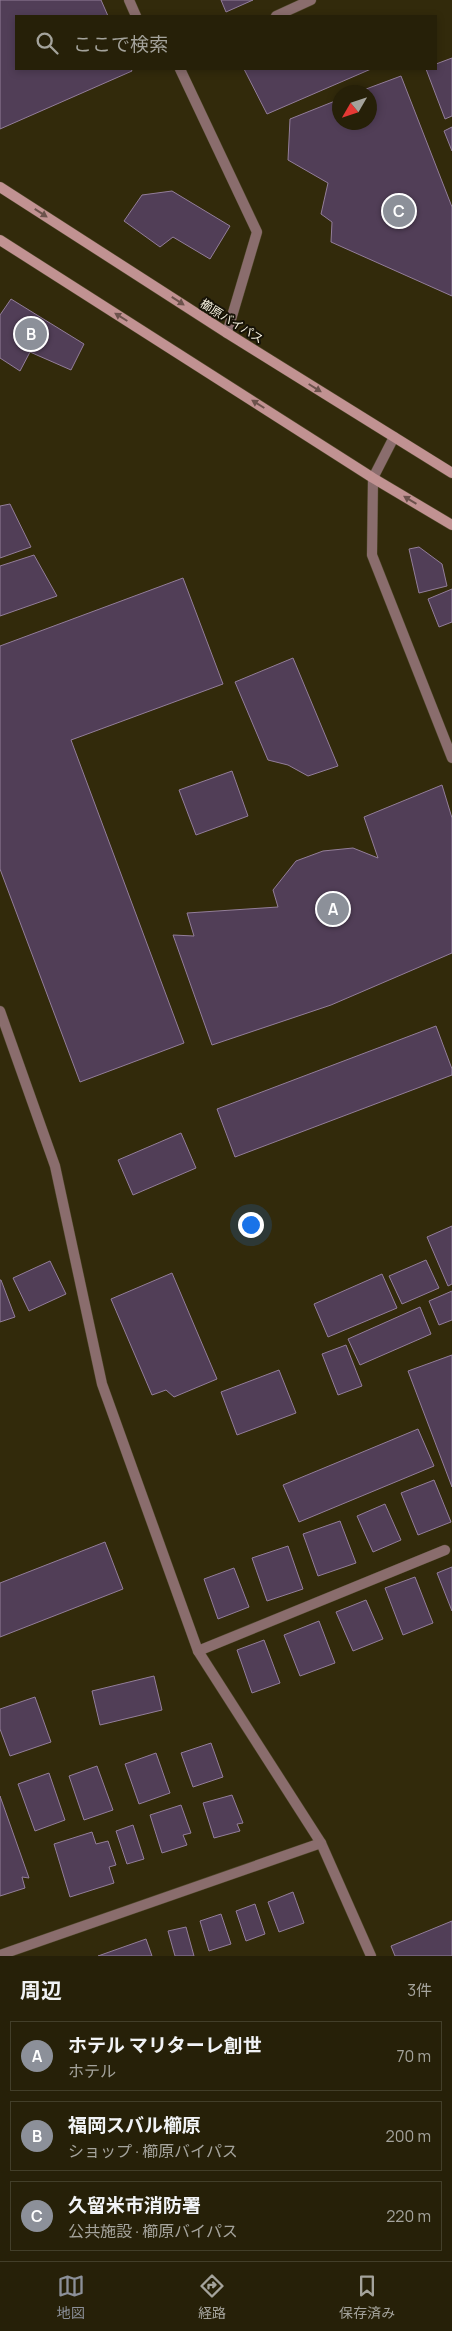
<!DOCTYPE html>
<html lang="ja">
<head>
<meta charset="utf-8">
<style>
  body { margin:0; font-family:Manrope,"Noto Sans JP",sans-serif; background:#2e2812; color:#f1f3f6 }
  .compass { position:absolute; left:332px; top:85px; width:45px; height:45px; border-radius:50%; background:#262008; box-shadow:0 2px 8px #0003; rotate:231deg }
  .you { position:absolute; left:250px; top:1224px; width:18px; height:18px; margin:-12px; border:4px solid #fff; border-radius:50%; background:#1a73e8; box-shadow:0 0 0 8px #1a73e833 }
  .badge { display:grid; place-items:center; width:32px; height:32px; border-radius:50%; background:#8c9099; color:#fff; font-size:16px; font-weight:700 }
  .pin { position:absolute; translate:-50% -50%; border:2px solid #fff; box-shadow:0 1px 5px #0006 }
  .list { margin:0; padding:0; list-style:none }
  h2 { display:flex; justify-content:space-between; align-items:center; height:65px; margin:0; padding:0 20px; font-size:21px }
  h2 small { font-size:16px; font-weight:400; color:#a4a39c }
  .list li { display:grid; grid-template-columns:32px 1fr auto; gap:15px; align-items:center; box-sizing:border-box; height:70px; margin:0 10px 10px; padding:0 10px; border:1px solid #423e29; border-radius:0px }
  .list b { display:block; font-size:19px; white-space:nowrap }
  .list p { margin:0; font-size:16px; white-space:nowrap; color:#a4a39c }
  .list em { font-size:16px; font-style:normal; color:#a4a39c }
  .icon { flex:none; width:28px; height:28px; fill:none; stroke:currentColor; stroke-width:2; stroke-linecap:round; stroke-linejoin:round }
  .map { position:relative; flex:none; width:452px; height:1956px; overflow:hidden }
  .search { position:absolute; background:#262008; box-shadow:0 2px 8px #0003; left:15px; right:15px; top:15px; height:55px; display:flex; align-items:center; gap:12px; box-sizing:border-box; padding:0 18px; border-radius:0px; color:#a4a39c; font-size:19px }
  .sheet { height:305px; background:#262008 }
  nav { display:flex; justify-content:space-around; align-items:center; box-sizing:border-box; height:70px; border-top:1px solid #423e29; background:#262008; font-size:14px; color:#a4a39c }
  nav a { display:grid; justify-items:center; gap:2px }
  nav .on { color:#8c9099 }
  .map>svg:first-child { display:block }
</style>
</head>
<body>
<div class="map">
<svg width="452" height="1956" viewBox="0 0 452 1956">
  <rect width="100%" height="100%" fill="#322a0b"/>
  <!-- building -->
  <g fill="#513e57" stroke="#937e9a">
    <polygon points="0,0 101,0 108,16 16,16 16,69 131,69 132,71 0,129"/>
    <polygon points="221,0 253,0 226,12"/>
    <polygon points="452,58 452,116 445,119 426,69 436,69 436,64"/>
    <polygon points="244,69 371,69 267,114"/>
    <polygon points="401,76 452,207 452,296 331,242 332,222 321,214 328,183 288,160 290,119 340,99 340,122 370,122 370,92 358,92"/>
    <polygon points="452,127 452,151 444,131"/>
    <polygon points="172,191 230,226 210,259 173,237 160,247 124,221 142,195"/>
    <polygon points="11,299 84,344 71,370 30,352 20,371 0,358 0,315"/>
    <polygon points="10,504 31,547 0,558 0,506"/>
    <polygon points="419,547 442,564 447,586 419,593 409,549"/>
    <polygon points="34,555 57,596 0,616 0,566"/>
    <polygon points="183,578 223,684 71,740 184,1043 80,1082 0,869 0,646"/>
    <polygon points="452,589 452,622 439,627 428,599"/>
    <polygon points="293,658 338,766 308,776 288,765 268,760 235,682"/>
    <polygon points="232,771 248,816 196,835 179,790"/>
    <polygon points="442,785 452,818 452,953 331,1005 212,1045 173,935 194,936 187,913 278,907 273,890 296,861 323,851 353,848 378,858 364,817"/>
    <polygon points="436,1026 452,1069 452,1075 235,1157 217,1109"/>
    <polygon points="181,1133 196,1168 133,1195 118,1160"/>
    <polygon points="452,1226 452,1284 448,1286 427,1237"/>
    <polygon points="426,1260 439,1288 402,1304 389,1276"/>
    <polygon points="50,1261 66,1294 29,1311 13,1278"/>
    <polygon points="172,1273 217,1379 174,1397 166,1390 152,1395 111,1299"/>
    <polygon points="382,1274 397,1308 328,1337 314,1304"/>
    <polygon points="1,1280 15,1317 0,1322 0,1280"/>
    <polygon points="452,1291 452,1320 439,1325 429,1301"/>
    <polygon points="420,1307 431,1334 360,1365 348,1339"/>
    <polygon points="346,1345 362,1386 338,1395 322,1354"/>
    <polygon points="452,1355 452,1487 408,1371"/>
    <polygon points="279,1370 296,1413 237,1435 221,1392"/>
    <polygon points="418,1429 434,1466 299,1522 283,1485"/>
    <polygon points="434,1480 451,1522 418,1535 401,1493"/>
    <polygon points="385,1504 401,1540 373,1552 357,1516"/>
    <polygon points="340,1521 356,1563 318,1576 303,1534"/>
    <polygon points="105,1542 123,1589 0,1637 0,1583"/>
    <polygon points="288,1546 303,1589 267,1601 252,1558"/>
    <polygon points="452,1567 452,1611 437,1573"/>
    <polygon points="234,1568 249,1607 218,1619 204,1579"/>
    <polygon points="415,1577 433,1623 403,1635 385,1588"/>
    <polygon points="366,1600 383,1639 353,1651 336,1612"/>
    <polygon points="319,1621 335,1663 300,1676 284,1635"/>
    <polygon points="264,1640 280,1683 252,1693 237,1650"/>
    <polygon points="154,1676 162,1710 100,1725 92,1691"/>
    <polygon points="35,1697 51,1742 10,1756 0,1729 0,1709"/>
    <polygon points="211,1743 223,1777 193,1787 181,1753"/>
    <polygon points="156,1753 170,1793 139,1804 125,1764"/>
    <polygon points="97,1766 113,1810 84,1820 69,1776"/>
    <polygon points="49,1773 65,1820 35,1831 18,1784"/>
    <polygon points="232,1795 243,1823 237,1824 240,1831 214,1838 203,1803"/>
    <polygon points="0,1796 29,1878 22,1877 25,1888 0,1896"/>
    <polygon points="181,1805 191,1833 183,1835 187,1845 162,1853 150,1815"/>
    <polygon points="133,1825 144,1859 127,1864 116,1831"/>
    <polygon points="92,1832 96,1844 108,1841 116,1865 109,1867 114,1883 70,1897 54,1844"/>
    <polygon points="293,1892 304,1923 279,1932 268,1902"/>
    <polygon points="255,1904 265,1934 246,1941 236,1911"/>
    <polygon points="221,1914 231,1944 209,1951 200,1921"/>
    <polygon points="452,1921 452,1956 395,1956 391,1946"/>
    <polygon points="186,1927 194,1956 175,1956 168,1931"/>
    <polygon points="146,1939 152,1956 98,1956"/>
  </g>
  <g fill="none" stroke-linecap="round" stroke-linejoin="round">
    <!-- street casing -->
    <g stroke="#4e4629" stroke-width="11">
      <g id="street">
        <polyline points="129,0 136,16"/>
        <polyline points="276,16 311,0"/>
        <polyline points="180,69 257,232 227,333"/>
        <polyline points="394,437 373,478 372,555 452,758"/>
        <polyline points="0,1011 55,1166 102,1384 198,1651 321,1843 371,1956"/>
        <polyline points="198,1651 445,1550"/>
        <polyline points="0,1955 321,1843"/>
      </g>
    </g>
    <!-- secondary casing -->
    <g stroke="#4e4629" stroke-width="11">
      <g id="secondary">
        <polyline points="0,187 227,333 452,473"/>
        <polyline points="0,240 373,478 452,525"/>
      </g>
    </g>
    <!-- street -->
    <use href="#street" stroke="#8a6d6d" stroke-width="10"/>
    <!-- secondary -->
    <use href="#secondary" stroke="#c19292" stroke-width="10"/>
  </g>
  <!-- one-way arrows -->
  <defs><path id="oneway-solid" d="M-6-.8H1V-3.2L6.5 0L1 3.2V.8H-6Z" transform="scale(1.25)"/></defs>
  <g fill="#6c524c">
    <use href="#oneway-solid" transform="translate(41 213) rotate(33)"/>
    <use href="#oneway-solid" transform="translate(178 301) rotate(33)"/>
    <use href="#oneway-solid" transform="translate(121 317) rotate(-148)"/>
    <use href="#oneway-solid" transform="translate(315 388) rotate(32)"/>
    <use href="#oneway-solid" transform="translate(258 404) rotate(-148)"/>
    <use href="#oneway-solid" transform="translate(410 500) rotate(-149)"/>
  </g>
  <g text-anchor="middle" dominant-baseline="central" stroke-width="4" stroke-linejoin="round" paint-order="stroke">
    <!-- street labels -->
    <g font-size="12" fill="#f8f3e1" stroke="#171307">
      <text transform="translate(232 321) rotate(32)">櫛原バイパス</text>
    </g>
  </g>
</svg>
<svg class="compass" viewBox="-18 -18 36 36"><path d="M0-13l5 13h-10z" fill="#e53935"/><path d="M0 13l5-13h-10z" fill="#a4a39c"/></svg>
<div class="you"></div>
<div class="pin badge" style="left:333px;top:909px">A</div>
<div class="pin badge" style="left:31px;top:334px">B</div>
<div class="pin badge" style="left:399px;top:211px">C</div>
<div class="search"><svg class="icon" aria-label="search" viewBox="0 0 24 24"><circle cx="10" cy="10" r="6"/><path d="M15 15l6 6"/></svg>ここで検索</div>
</div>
<section class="sheet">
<h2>周辺<small>3件</small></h2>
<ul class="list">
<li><span class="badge">A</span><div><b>ホテル マリターレ創世</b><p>ホテル</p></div><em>70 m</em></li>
<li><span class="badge">B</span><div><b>福岡スバル櫛原</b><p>ショップ · 櫛原バイパス</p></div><em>200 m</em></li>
<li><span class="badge">C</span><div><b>久留米市消防署</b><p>公共施設 · 櫛原バイパス</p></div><em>220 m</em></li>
</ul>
</section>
<nav>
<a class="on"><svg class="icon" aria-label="map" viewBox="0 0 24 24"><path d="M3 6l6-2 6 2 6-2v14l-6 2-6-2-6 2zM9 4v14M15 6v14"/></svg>地図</a>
<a><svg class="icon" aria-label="directions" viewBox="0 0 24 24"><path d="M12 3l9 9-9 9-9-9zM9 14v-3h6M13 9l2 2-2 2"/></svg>経路</a>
<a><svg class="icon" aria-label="saved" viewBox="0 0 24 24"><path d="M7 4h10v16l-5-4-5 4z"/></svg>保存済み</a>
</nav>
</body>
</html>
